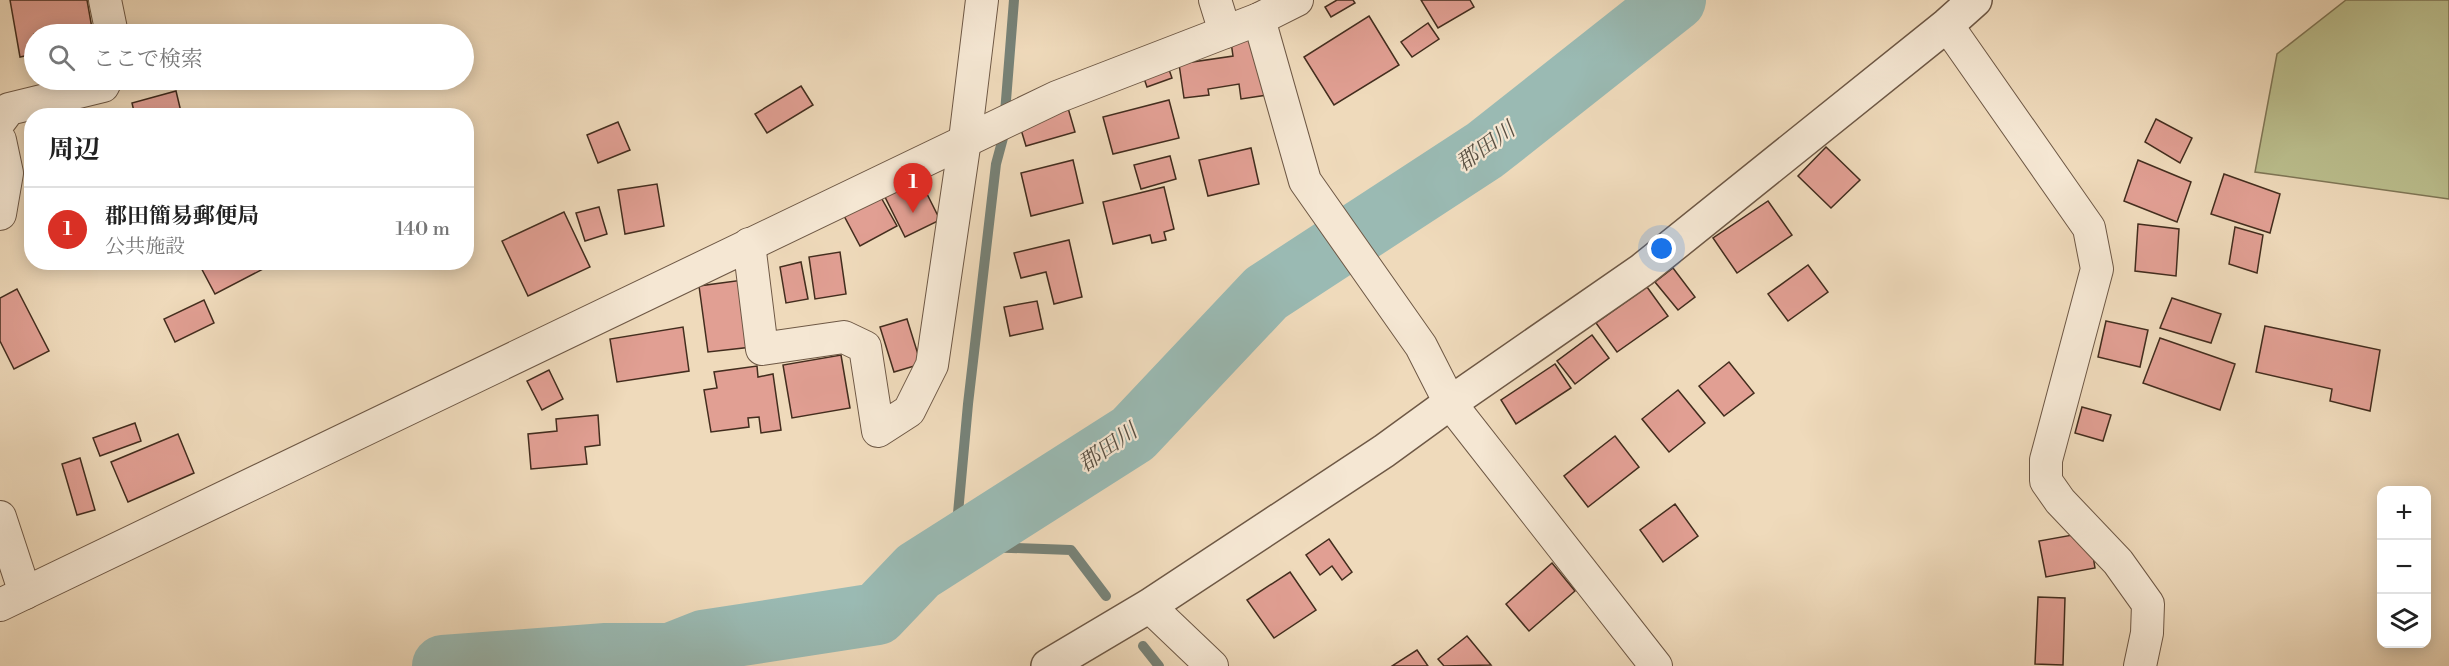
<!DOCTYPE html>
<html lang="ja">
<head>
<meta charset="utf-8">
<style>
  body { margin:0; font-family:"Libre Bodoni","Noto Serif JP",serif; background:#f2f2f2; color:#222 }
  .controls { position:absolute; right:18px; bottom:18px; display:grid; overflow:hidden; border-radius:12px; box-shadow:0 3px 15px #0003 }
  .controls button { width:54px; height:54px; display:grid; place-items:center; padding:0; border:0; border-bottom:2px solid #e0e0e0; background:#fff; color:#222; font:30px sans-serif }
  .you { position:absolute; left:1662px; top:249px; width:21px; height:21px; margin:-15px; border:4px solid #fff; border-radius:50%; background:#1a73e8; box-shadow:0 0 0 9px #1a73e833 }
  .badge { display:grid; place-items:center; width:39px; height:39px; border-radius:50%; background:#d93025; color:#fff; font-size:20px; font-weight:700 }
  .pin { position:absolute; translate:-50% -50px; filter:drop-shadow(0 2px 3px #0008) }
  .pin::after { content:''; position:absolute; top:32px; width:21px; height:18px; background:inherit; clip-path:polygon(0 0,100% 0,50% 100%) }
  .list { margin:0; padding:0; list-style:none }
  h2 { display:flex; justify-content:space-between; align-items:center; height:78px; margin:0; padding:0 24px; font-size:26px }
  h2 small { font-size:20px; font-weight:400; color:#767676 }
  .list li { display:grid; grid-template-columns:39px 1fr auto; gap:18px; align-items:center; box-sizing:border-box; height:84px; padding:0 24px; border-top:2px solid #e0e0e0 }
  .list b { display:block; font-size:22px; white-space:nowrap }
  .list p { margin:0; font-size:20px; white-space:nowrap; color:#767676 }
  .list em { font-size:20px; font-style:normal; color:#767676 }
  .icon { flex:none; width:33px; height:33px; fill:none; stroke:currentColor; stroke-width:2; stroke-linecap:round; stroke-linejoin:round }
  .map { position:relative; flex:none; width:2449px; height:666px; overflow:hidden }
  .search { position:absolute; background:#fff; box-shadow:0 3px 15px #0003; left:24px; top:24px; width:450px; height:66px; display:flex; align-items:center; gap:15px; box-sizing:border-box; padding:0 21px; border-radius:33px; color:#767676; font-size:22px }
  .panel { position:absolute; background:#fff; box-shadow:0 3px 15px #0003; left:24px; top:108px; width:450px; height:162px; border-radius:24px }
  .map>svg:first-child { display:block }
</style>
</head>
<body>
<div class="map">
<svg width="2449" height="666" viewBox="0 0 2449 666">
  <rect width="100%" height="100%" fill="#efdabb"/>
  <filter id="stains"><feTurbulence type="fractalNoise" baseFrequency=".00333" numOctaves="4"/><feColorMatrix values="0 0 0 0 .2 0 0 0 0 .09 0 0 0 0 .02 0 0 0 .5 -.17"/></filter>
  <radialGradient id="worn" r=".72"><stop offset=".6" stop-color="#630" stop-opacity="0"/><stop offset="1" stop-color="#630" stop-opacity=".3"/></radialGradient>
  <!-- green -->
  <polygon fill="#bbbf8e" stroke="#7f7656" stroke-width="1.5" points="2346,0 2449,0 2449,199 2255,172 2277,54"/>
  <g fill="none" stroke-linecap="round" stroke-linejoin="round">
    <!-- stream -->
    <g stroke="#778277" stroke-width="10">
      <polyline points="1014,0 1003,138 996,164 968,404 955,546 1071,550 1106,596"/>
      <polyline points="1143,646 1159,666"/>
    </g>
    <!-- river -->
    <polyline stroke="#9abab3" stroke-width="62" points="443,666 606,654 670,654 703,641 877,614 918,571 1133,434 1266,293 1485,150 1675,0"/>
  </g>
  <!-- building -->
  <g fill="#e19f93" stroke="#432d1e" stroke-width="1.5">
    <polygon points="10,0 87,0 93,34 34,34 34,54 20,57"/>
    <polygon points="1337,0 1353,0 1355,3 1331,17 1325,7"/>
    <polygon points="1421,0 1470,0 1474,7 1438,28"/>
    <polygon points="1369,16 1399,65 1334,105 1304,57"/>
    <polygon points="1428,23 1439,39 1412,57 1401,42"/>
    <polygon points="1258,38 1267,95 1241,99 1239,84 1208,89 1209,95 1184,98 1179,64 1233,56 1231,42"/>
    <polygon points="1166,61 1172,78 1147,87 1141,70"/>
    <polygon points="801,86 813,105 767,133 755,114"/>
    <polygon points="176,91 182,116 135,116 132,103"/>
    <polygon points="1169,100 1179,138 1113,154 1103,117"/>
    <polygon points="1068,108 1075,132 1026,146 1019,123"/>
    <polygon points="2156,119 2192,138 2180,163 2145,142"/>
    <polygon points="618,122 630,150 598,163 587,135"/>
    <polygon points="1826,147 1860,180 1831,208 1798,176"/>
    <polygon points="1251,148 1259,184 1208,196 1199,160"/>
    <polygon points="1170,156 1176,179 1141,189 1134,165"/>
    <polygon points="1073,160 1083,203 1031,216 1021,173"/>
    <polygon points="2138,160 2191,182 2177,222 2124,201"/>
    <polygon points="2224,174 2280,194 2270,233 2211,214"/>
    <polygon points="918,176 940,220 905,237 883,193"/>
    <polygon points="657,184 664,226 625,234 618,190"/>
    <polygon points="1164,187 1174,229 1164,232 1166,240 1152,243 1150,235 1113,244 1103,202"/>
    <polygon points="878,192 897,226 860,246 842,212"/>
    <polygon points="1768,201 1792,235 1737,273 1713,238"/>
    <polygon points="599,207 607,234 585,241 576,213"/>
    <polygon points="564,212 590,267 528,296 502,241"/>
    <polygon points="2138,224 2179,229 2176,276 2135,271"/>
    <polygon points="2235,227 2263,235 2257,273 2229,264"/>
    <polygon points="1069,240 1082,297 1054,304 1046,272 1021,278 1014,253"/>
    <polygon points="840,252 846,294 815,299 809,257"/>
    <polygon points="198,262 265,262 267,267 215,294"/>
    <polygon points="801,262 808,299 786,303 780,267"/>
    <polygon points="1808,265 1828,292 1788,321 1768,294"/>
    <polygon points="1673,268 1695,297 1678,310 1655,282"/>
    <polygon points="743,280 752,347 708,352 699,286"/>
    <polygon points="1647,287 1668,316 1617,352 1596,323"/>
    <polygon points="17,289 49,351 14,369 0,341 0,298"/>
    <polygon points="2172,298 2221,314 2211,343 2160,328"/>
    <polygon points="204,300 214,323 175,342 164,319"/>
    <polygon points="1037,301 1043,329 1010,336 1004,307"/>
    <polygon points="907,319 921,364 894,372 880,327"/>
    <polygon points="2106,321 2148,330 2140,367 2098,357"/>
    <polygon points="2265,326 2380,350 2370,411 2330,401 2332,389 2256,372"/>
    <polygon points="683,327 689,371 617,382 610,339"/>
    <polygon points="1592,335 1609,358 1575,384 1557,361"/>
    <polygon points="2160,338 2235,364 2220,410 2143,383"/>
    <polygon points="841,355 850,408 792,418 783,365"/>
    <polygon points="1729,362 1754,393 1724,416 1699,386"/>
    <polygon points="1555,364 1571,388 1516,424 1501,400"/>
    <polygon points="757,366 758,377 773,374 781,430 761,433 759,417 748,418 749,427 711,432 704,390 717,388 714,372"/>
    <polygon points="549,370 563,399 542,410 527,381"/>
    <polygon points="1678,390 1705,423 1669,452 1642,419"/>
    <polygon points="2082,407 2111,415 2103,441 2075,433"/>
    <polygon points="598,415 600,445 585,447 587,464 531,469 528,434 557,431 556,419"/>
    <polygon points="135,423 141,441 100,456 93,438"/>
    <polygon points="178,434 194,473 128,502 111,462"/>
    <polygon points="1615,436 1639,467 1588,507 1564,476"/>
    <polygon points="80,458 95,510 77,515 62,464"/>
    <polygon points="1675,504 1698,536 1663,562 1640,530"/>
    <polygon points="2089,532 2095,568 2046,577 2039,541"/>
    <polygon points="1329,539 1352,572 1342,580 1332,566 1320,575 1306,555"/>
    <polygon points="1552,563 1575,591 1529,631 1506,604"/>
    <polygon points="1290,572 1316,610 1274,638 1247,600"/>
    <polygon points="2038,597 2065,598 2063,665 2035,664"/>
    <polygon points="1467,636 1491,665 1444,666 1438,659"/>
    <polygon points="1417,650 1428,666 1392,666"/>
  </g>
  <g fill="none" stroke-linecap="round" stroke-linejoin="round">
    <!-- minor casing -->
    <g stroke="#6e5845" stroke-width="34">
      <g id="minor">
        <polyline points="105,0 112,34"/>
        <polyline points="1215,0 1225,32"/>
        <polyline points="1259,19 1305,181 1421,346 1450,403 1656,666"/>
        <polyline points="1947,25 2089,228 2097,269 2046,460 2046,481 2060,501 2118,562 2148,604 2147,633 2140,666"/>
        <polyline points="0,121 9,109 103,86 106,80"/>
        <polyline points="0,140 7,173 0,214"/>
        <polyline points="749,244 762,349 844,337 865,347 878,431 909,411 932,365 965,140 982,0"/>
        <polyline points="0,517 25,593"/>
        <polyline points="0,605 1057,97 1259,19 1297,0"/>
        <polyline points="1149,606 1212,666"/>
      </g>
    </g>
    <!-- tertiary casing -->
    <g stroke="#6e5845" stroke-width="36">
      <polyline id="tertiary" points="1048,666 1149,606 1384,451 1450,403 1642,270 1947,25 1975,0"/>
    </g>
    <!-- minor -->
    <use href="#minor" stroke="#f5e7d3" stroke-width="32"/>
    <!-- tertiary -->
    <use href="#tertiary" stroke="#f5e7d3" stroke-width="33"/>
  </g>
  <g text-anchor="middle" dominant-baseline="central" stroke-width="4.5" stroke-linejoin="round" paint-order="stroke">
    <!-- water labels -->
    <g font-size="22" font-style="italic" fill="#595043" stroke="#f5e7d3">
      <text transform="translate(1486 147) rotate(-36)">郡田川</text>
      <text transform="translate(1108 448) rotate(-35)">郡田川</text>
    </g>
  </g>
  <rect width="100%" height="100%" filter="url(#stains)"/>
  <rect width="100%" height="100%" fill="url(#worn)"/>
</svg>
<div class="controls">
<button>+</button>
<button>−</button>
<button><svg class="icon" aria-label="layers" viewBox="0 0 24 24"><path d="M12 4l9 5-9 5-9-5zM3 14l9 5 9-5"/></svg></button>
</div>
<div class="you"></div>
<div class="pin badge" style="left:913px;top:213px">1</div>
<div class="search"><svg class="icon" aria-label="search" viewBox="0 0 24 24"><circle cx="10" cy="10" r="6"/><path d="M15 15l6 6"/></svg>ここで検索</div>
<section class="panel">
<h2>周辺<small></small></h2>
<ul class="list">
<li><span class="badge">1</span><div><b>郡田簡易郵便局</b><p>公共施設</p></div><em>140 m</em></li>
</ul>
</section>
</div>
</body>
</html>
